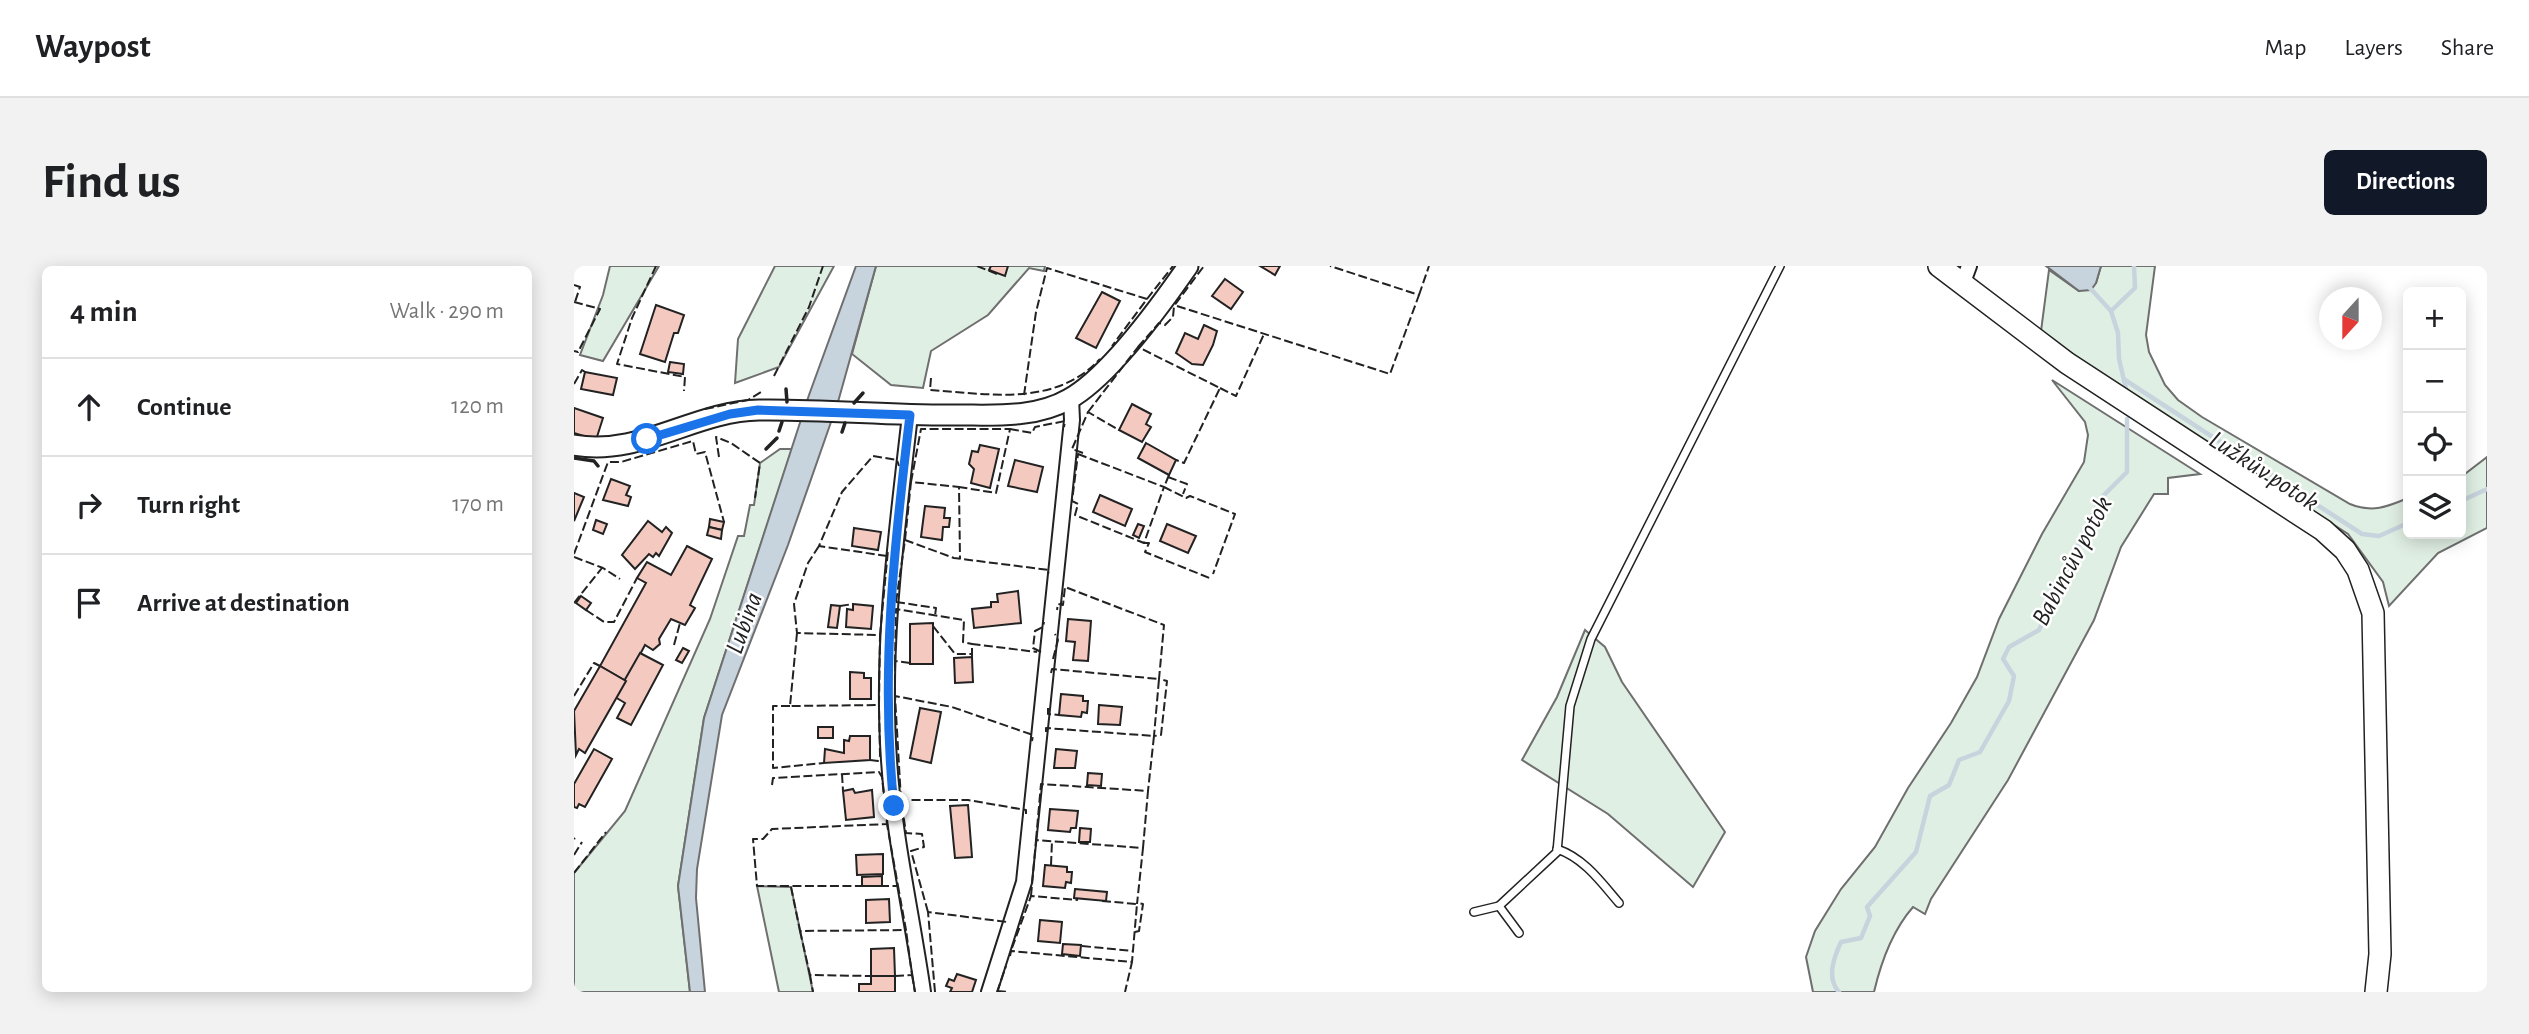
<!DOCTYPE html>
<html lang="en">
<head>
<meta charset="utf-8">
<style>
  body { margin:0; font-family:"Alegreya Sans",sans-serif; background:#f2f2f2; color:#202124 }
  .controls { position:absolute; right:21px; top:21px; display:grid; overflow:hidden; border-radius:10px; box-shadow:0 4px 18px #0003 }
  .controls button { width:63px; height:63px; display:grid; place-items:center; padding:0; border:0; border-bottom:2px solid #e0e0e0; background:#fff; color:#202124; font:35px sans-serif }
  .compass { position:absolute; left:1745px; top:21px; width:63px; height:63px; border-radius:50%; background:#fff; box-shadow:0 4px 18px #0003; rotate:201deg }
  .stop { position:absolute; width:21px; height:21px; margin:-16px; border:5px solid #1a73e8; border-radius:50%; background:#fff }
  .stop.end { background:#1a73e8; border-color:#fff; box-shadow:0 2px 7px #0008 }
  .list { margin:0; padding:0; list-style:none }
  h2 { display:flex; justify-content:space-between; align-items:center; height:91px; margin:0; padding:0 28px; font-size:30px }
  h2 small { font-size:23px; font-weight:400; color:#757577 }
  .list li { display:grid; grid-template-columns:46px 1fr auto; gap:21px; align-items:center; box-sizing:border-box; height:98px; padding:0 28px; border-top:2px solid #e0e0e0 }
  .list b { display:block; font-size:26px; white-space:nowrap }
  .list em { font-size:23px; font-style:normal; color:#757577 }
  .icon { flex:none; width:38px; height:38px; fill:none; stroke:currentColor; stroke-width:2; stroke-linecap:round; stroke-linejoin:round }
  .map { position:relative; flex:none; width:1913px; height:726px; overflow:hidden; border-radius:10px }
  header { display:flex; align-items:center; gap:42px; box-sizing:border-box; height:98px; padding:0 35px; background:#fff; border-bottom:2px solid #e0e0e0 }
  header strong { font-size:33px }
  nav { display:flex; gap:38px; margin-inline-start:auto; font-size:24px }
  .intro { display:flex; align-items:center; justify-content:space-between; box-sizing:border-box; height:168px; padding:0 42px }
  h1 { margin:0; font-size:49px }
  .button { padding:18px 32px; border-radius:10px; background:#111827; color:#fff; font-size:24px; font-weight:700 }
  main { display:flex; gap:42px; padding:0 42px }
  aside { flex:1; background:#fff; border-radius:10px; box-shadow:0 4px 18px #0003 }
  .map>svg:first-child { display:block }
</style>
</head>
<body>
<header>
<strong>Waypost</strong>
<nav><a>Map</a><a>Layers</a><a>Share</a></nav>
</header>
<div class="intro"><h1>Find us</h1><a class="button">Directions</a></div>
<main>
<aside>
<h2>4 min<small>Walk · 290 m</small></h2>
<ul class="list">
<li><svg class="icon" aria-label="ahead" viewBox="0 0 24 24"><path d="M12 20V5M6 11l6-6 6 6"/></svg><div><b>Continue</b></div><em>120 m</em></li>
<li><svg class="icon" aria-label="right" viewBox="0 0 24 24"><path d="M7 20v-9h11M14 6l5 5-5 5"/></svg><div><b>Turn right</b></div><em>170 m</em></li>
<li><svg class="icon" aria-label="arrive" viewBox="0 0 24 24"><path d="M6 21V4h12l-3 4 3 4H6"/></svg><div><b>Arrive at destination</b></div></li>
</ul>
</aside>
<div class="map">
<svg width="1913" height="726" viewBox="0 0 1913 726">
  <rect width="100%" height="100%" fill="#fff"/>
  <!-- green -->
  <g fill="#e0efe3" stroke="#6f6f6f" stroke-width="2">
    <polygon points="36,0 85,0 29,95 6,89 29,29"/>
    <polygon points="201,0 260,0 205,101 161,117 164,73"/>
    <polygon points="302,0 471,0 470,5 455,2 414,49 357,85 349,122 317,119 278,88"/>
    <path d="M 1527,0 L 1581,0 L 1572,69 L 1575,86 L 1591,119 L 1604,134 L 1628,151 L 1776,238 C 1798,247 1813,241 1834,232 L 1834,268 L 1887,268 L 1887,211 L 1913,191 L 1913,262 L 1864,287 L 1815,340 L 1809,316 L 1774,268 L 1526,108 L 1467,65 L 1475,4 L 1505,25 L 1522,17 Z"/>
    <path d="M 1478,114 L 1626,208 L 1594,212 L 1594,228 L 1580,228 L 1547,281 L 1520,354 L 1434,514 L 1357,633 L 1351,648 L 1339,641 C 1319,664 1307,696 1300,726 L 1239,726 L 1232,691 L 1241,665 L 1267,623 L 1301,581 L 1334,522 L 1377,457 L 1403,411 L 1425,353 L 1468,268 L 1510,196 L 1514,169 L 1511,156 Z"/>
    <polygon points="206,183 218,183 130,452 104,620 116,726 0,726 0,607 51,545 136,353 164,270 170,270 176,239 180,239 186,197"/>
    <polygon points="1011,364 1031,381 1048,416 1151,566 1119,621 1034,548 948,494 983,431"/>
    <polygon points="183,620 217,621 239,726 205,726"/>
  </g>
  <!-- water -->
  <g fill="#c7d3dd" stroke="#6f6f6f" stroke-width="2">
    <polygon points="282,0 302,0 264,136 214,279 148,449 123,603 122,632 131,726 116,726 104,620 130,452 235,129"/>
    <polygon points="1472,0 1527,0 1522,17 1517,24 1505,25"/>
  </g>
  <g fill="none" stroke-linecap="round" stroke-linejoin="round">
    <!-- stream -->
    <g stroke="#c7d3dd" stroke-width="4.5">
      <polyline points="1515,21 1537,45"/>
      <polyline points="1551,114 1788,268 1805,270 1834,257"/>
      <polyline points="1553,127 1545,93 1544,67 1537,45 1561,22 1560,0"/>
      <polyline points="1887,235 1913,223"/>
      <path d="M 1265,726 C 1252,712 1260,691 1267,676 L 1287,672 L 1296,650 L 1293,641 L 1342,586 L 1356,530 L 1375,519 L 1385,494 L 1406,486 L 1435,435 L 1440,410 L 1429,393 L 1435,381 L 1465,364 L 1526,233 L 1553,206 L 1553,153"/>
    </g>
  </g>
  <!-- building -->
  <g fill="#f3c9c0" stroke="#222" stroke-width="2">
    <polygon points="417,0 434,0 431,10 415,4"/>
    <polygon points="686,0 706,0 701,9"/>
    <polygon points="651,13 669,26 657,43 638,30"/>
    <polygon points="528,26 546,35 522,82 502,72"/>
    <polygon points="82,39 110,49 104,67 100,67 91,96 66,88"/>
    <polygon points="630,59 643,65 639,79 629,99 618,98 602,87 611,67 624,73"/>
    <polygon points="96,96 110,98 109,108 94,106"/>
    <polygon points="11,106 43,112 39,129 7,123"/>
    <polygon points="558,138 577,148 572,158 577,161 568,176 545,164"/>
    <polygon points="0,142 29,152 22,174 0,167"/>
    <polygon points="572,177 602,194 595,209 564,192"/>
    <polygon points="406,179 425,183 416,222 397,217 400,203 395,198 398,185 404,186"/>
    <polygon points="441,194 469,201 463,226 434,220"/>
    <polygon points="37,213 56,220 52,229 57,231 54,240 29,234"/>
    <polygon points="0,227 10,231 0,255"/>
    <polygon points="526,229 558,243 551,260 519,246"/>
    <polygon points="351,240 371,242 370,252 376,252 375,261 369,261 368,274 347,271"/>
    <polygon points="136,253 150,256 148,264 135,261"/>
    <polygon points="22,254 33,258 29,268 19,264"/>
    <polygon points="74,255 88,266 92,261 98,267 85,290 82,287 79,291 75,288 61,303 48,289"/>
    <polygon points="564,258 570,260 565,272 559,269"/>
    <polygon points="593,258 622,270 614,287 586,275"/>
    <polygon points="135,261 148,264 147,273 133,269"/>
    <polygon points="280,262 307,266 304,284 278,280"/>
    <polygon points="113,280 138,293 116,339 121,342 111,359 97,353 85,373 86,378 79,384 71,379 52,415 26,400 72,317 63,312 73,296 97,309"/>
    <polygon points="444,325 447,357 400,362 398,343 417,341 417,336 424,336 423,328"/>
    <polygon points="7,330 17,337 12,344 2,337"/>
    <polygon points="279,338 299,340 297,363 272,361 273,343 279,344"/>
    <polygon points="257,339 266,340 263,362 254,361"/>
    <polygon points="494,353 517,355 514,395 499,394 501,376 492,375"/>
    <polygon points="359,357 359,398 336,398 336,358"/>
    <polygon points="109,382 115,385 108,397 102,394"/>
    <polygon points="66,387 89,399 57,459 43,452 51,437 41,431"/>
    <polygon points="398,391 399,416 381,417 380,392"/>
    <polygon points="26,400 52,415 11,487 5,483 2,489 0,445"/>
    <polygon points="276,406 290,407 290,412 297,412 297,433 276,433"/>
    <polygon points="487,428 509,430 509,435 514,435 513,447 508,446 507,451 485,449"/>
    <polygon points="525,439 548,441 546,459 524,458"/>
    <polygon points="346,442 367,446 357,497 336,492"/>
    <rect x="244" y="461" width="15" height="11"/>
    <polygon points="276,470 296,470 296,494 250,497 251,483 270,487 270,474 275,475"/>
    <polygon points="20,483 38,493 11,541 5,538 3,542 0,541 0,518"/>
    <polygon points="482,483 503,485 501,502 480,502"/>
    <polygon points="514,507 528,508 527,520 513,519"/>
    <polygon points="279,523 281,527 298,524 300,551 272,554 269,525"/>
    <polygon points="394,539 398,591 381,592 376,540"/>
    <polygon points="476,543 504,545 502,562 497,562 496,566 474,564"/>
    <polygon points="506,562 517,563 516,576 505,576"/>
    <polygon points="309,588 309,608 283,609 282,589"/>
    <polygon points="471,599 493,601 493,606 498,606 497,617 492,616 491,622 469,620"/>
    <polygon points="308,610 308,620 288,620 288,611"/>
    <polygon points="501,623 533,626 532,635 500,632"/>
    <polygon points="315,633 316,656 292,657 292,634"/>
    <polygon points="466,654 488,656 486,677 464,675"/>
    <polygon points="489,678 507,679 506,690 488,688"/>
    <polygon points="320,682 321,710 297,710 297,683"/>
    <polygon points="383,708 402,714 398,726 376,726 378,722 372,720 375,713 380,715"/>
    <polygon points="297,710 321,710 321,726 285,726 285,718 297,718"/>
  </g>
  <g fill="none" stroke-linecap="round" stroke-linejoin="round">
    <!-- lane casing -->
    <g stroke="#222" stroke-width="10">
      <g id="lane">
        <path d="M 983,583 C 1010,592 1027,616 1045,637"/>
        <polyline points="925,640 945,667"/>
        <polyline points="900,646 925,640 983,586 996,440 1017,373 1206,0"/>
      </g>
    </g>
    <!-- street casing -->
    <g stroke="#222" stroke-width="18">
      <g id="street">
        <polyline points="1388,19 1395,0"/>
        <path d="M 336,149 C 323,264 307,378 315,494 C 320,572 338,649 349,726"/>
        <polyline points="415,726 450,616 498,154 497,132"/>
      </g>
    </g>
    <!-- secondary casing -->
    <g stroke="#222" stroke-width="23">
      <path id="secondary" d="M 0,179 C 66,191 120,145 185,144 C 252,143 319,150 386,149 C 422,149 462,152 495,133 C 535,111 587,39 614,0"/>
    </g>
    <!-- primary casing -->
    <g stroke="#222" stroke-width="24">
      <polyline id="primary" points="1365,0 1493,97 1749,264 1771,284 1784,304 1799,347 1806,688 1802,726"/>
    </g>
    <!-- lane -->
    <use href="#lane" stroke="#fff" stroke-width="7"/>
    <!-- street -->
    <use href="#street" stroke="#fff" stroke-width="14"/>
    <!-- secondary -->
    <use href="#secondary" stroke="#fff" stroke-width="19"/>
    <!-- primary -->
    <use href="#primary" stroke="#fff" stroke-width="21"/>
    <!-- fence -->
    <g stroke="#222" stroke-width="2" stroke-dasharray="9 3.5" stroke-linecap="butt">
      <polyline points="82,0 58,52 43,98 111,111 110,125"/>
      <polyline points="403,0 423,8"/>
      <polyline points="0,19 6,21 1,36"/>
      <polyline points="845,29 855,0"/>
      <polyline points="573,33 599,0"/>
      <polyline points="0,36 26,43 4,86 0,85"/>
      <polyline points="603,40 816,108 845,29 756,0"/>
      <polyline points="564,81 585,57 591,59 599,51 600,40 630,0"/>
      <polyline points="200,110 235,41 249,0"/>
      <path d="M 357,112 L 356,124 C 416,128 481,141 526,93"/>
      <polyline points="0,118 8,104 11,106"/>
      <polyline points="646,122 662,130 690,68"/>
      <polyline points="450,129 462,46 473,2 573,33 538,80"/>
      <polyline points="131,143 174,134 187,126"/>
      <polyline points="514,146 564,81 646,122 610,197 602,194"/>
      <polyline points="436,163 458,167 461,161 491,155 490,161"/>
      <polyline points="509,187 498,183 514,146 545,164"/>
      <polygon points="504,188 590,221 570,277 501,249 504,238 498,235"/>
      <polyline points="145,191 142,171 157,177 186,197 181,232"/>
      <polyline points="595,209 590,221 612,232 616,230 661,248 639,308"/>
      <polyline points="594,211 613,218 609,228"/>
      <polyline points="337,216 347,163 436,163 422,227 385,221"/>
      <polyline points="331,274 337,216 385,221 386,293"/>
      <polyline points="570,277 575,277 571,286 638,313"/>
      <polyline points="245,280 234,297 220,338 223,367 306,369 314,284"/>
      <polyline points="0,288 34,196 47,196 119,175 122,188 131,186 150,256"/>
      <polyline points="313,290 245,280 268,226 299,190 323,194 325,200"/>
      <polyline points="0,291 29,302 46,313"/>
      <polyline points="322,336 331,274 380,292 475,304 474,308"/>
      <polyline points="322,336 362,342 361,350"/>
      <polyline points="0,337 28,302"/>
      <polyline points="266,340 279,338"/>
      <polyline points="12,344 30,356 40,356 63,312"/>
      <polyline points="359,360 381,388 398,388"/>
      <polyline points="223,367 216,440 305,439 306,369"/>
      <polyline points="100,379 106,357"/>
      <polyline points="467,386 459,382 461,365 469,361 470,356"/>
      <polyline points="398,391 398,378 463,386"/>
      <polyline points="479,393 484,374 481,368"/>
      <polyline points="336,397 321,395 322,343 390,354 389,376 398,378"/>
      <polyline points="477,407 478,403 585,413 580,470 587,469 593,415 585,413 590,359 491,321 489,339 484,338 483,344"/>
      <polyline points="0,430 20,397 26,400"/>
      <polyline points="321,430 321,395"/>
      <polyline points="216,440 199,440 199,502 250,497"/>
      <polyline points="474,442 474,448 485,449"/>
      <polyline points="472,466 472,462 580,470 574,525"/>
      <polyline points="296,494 304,495 306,490 305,439"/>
      <polyline points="268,508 269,525"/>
      <polyline points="198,519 199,512 305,506 308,511 313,558 198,563 189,573 179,573 183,620 292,620"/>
      <polyline points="327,534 321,430 378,441 459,469 458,475"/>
      <polyline points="0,573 1,572"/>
      <polyline points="462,574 467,518 574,525 569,582"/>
      <polyline points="0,589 8,576"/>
      <polyline points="477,599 478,575"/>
      <polyline points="0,607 32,566"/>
      <polyline points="306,620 324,620 313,558"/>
      <polyline points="217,621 226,665 332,664 324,620"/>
      <polyline points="457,630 462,574 569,582 563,638"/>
      <polyline points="528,635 563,638 558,696"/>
      <polyline points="354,646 337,585 350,581 348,568 332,567 327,534 394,534 452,544 452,548"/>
      <polyline points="226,665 236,709 297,710"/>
      <polyline points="561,666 565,665 569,638 564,637"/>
      <polyline points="508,680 559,685"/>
      <polyline points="438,682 457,630 504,634"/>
      <polyline points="436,690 437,685 558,696 551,726"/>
      <polyline points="236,709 239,726"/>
      <polyline points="338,709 341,726"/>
      <polyline points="321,710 338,709 332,664"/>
      <polyline points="423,725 434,726"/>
      <polyline points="361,726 354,646 433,656"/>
      <polyline points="423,726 432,700"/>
    </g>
    <!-- wall -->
    <g stroke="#222" stroke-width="3.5">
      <polyline points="212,123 213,136"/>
      <polyline points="280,137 289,127"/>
      <polyline points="205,165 208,156"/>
      <polyline points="268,166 271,157"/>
      <polyline points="192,183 203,172"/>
      <polyline points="0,192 20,195 24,200"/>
    </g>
  </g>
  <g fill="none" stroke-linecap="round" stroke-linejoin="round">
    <!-- route -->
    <path stroke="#1a73e8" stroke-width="9" d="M 73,173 L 156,148 L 184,144 L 336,149 C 320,280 306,409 320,540"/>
  </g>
  <g text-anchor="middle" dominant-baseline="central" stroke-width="5" stroke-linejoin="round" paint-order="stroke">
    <!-- water labels -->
    <g font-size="26" font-style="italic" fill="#222" stroke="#fff">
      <text transform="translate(1690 205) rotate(33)">Lužkův potok</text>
      <text transform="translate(1498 295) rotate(-62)">Babincův potok</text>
      <text transform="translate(170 357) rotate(-70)">Lubina</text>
    </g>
  </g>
</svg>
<div class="controls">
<button>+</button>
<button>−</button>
<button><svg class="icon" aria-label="locate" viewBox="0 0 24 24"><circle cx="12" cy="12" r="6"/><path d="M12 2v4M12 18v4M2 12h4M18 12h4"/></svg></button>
<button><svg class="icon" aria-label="layers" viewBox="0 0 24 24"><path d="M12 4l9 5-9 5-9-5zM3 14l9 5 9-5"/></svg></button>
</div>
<svg class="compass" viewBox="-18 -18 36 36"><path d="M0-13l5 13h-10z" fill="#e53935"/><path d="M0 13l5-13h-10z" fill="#757577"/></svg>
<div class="stop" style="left:73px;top:173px"></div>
<div class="stop end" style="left:320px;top:540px"></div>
</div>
</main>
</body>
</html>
